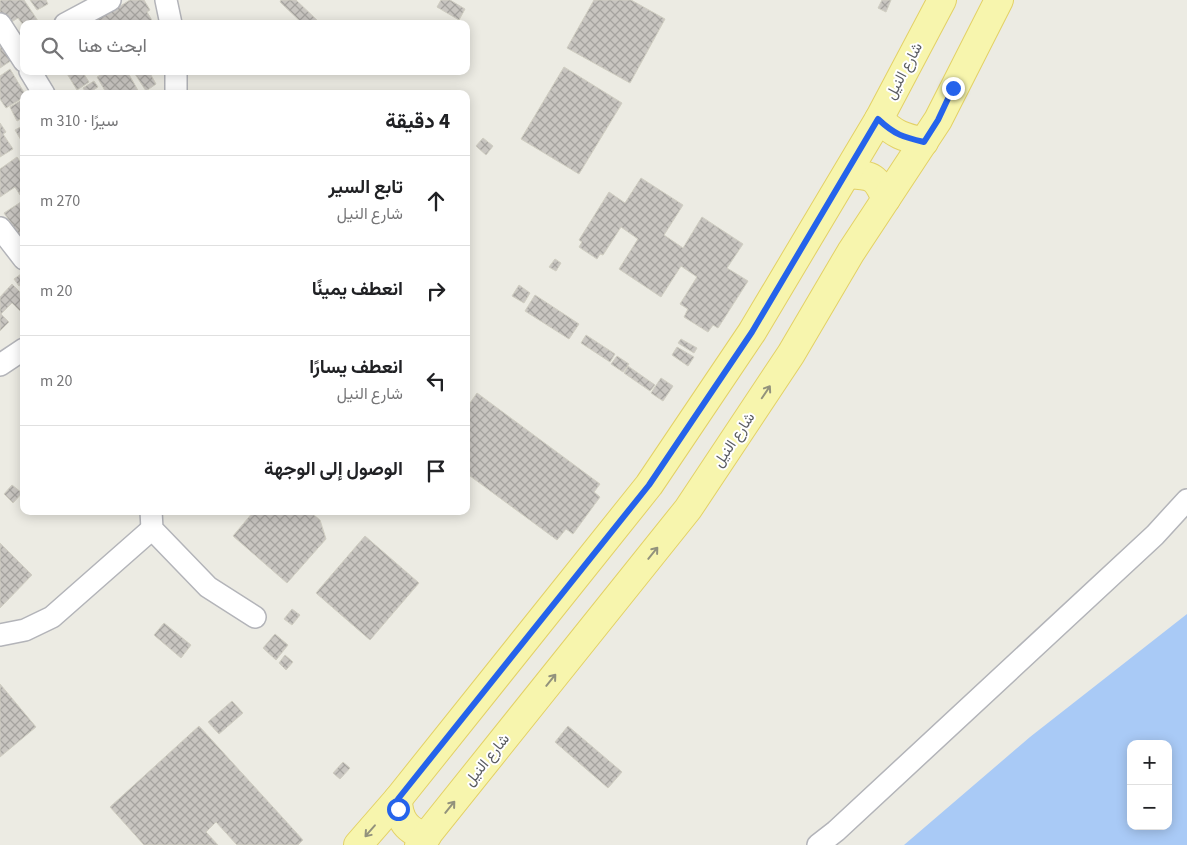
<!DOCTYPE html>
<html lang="ar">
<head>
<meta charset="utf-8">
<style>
  body { margin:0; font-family:"Source Sans 3",Vazirmatn,sans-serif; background:#f6f6f6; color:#202124; direction:rtl }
  .controls { position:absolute; right:15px; bottom:15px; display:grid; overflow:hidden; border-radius:10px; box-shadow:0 2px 12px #0003 }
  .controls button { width:45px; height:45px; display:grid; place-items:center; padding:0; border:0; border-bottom:1px solid #e0e0e0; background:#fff; color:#202124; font:25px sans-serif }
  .stop { position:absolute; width:15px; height:15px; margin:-11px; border:4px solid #2563eb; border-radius:50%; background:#fff }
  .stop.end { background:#2563eb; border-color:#fff; box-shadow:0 1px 5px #0008 }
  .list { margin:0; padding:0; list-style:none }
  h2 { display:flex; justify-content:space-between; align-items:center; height:65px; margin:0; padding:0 20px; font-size:21px }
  h2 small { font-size:16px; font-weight:400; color:#757577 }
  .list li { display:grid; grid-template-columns:32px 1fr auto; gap:15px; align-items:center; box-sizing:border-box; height:90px; padding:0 20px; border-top:1px solid #e0e0e0 }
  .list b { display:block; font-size:19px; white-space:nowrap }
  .list p { margin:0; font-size:16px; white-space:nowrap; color:#757577 }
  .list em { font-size:16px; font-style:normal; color:#757577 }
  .icon { flex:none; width:28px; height:28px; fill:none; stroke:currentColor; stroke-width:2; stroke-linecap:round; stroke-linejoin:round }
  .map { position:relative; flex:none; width:1187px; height:845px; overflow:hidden; direction:ltr }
  .search { position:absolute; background:#fff; box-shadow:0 2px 12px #0003; left:20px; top:20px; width:450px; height:55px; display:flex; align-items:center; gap:12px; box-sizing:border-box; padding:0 18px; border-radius:10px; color:#757577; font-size:19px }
  .panel { position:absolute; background:#fff; box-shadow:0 2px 12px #0003; left:20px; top:90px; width:450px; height:425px; border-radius:10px; direction:rtl }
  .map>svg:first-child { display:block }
</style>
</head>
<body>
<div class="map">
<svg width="1187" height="845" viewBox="0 0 1187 845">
  <defs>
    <pattern id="building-cross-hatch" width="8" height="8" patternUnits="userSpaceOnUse" patternTransform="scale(1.25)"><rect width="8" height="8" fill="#c8c5c0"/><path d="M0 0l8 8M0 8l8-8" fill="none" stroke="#a5a39f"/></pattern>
  </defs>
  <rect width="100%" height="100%" fill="#ecebe3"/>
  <!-- water -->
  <path fill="#a9caf6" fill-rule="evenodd" d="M 1187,614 L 1187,845 L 904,845 L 1030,737 ZM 1131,744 L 1168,744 L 1168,826 L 1131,826 Z"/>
  <!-- building -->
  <g fill="url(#building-cross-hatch)" stroke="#d0cec2">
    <polygon points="1,0 24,0 38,21 33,24 24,24 24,26 18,18 8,24 0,12 0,1"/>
    <polygon points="30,0 46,0 48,4 37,10"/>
    <polygon points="130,0 144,0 150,10 147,12 153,22 150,24 87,24 116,6 117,8"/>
    <polygon points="281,0 296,0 318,21 316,24 303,24 280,2"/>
    <polygon points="441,0 450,0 465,9 459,20 437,7"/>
    <polygon points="594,0 631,0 665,19 630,83 567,48"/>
    <polygon points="882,0 891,0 886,12 878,8"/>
    <polygon points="2,45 12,60 0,68 0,47"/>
    <polygon points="564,67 622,103 579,174 521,139"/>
    <polygon points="10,69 25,94 24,94 24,97 6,108 0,99 0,76"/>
    <polygon points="67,71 82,71 89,82 77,90 66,72"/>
    <polygon points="107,71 127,71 140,94 107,94 97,77"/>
    <polygon points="132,71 152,71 153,73 151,75 156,84 146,91 135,74 134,74"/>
    <polygon points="94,81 98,87 87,94 83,88"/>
    <polygon points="24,99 24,117 17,121 10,107"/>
    <polygon points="0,123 6,132 3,134 13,149 0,157"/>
    <polygon points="24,125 24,145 15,130"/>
    <polygon points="483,138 493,146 486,155 476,146"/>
    <polygon points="17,157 24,167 24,192 20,195 15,187 0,197 0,169"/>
    <polygon points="641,178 683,205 664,235 683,248 702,217 743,244 727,268 748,281 718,328 713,325 708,332 684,317 688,309 680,304 697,277 681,266 661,297 619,269 638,239 621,227 603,255 600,254 597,259 579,247 582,242 579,240 609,192 625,203"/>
    <polygon points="24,200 24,242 4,213"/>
    <polygon points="555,259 561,263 556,271 549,267"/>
    <polygon points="21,274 24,278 24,283 19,286 14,279"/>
    <polygon points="12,284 24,296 24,308 20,311 12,303 1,314 9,322 0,331 0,297"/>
    <polygon points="519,285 530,293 524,303 512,296"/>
    <polygon points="535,295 579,324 569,339 525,311"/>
    <polygon points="586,335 615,354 610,362 581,343"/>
    <polygon points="681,339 697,348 694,353 678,343"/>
    <polygon points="677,347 694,357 688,366 672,355"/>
    <polygon points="617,356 629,364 623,372 611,364"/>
    <polygon points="628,366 655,385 650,391 624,373"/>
    <polygon points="661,378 673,386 663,401 651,393"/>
    <polygon points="477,393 600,484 594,492 600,497 573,534 566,529 557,540 466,473 466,409"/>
    <polygon points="12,485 22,493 13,503 4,494"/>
    <polygon points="254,511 309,511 320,520 326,539 287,583 233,536"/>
    <polygon points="365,536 419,583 370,640 316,593"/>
    <polygon points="0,543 32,575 0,608"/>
    <polygon points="292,609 300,615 292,625 284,619"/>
    <polygon points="164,623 191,645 181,658 154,635"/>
    <polygon points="275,634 288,645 276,660 263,648"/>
    <polygon points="285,655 293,662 286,670 279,663"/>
    <polygon points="0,684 36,727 0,757"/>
    <polygon points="232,701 243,713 219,734 208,722"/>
    <polygon points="199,726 303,840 298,845 237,845 216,822 206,832 218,845 144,845 110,807"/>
    <polygon points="568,726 622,772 608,788 555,742"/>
    <polygon points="343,762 350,768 340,779 333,773"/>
  </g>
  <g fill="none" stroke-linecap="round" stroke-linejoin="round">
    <!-- minor casing -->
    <g stroke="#b3b4b9" stroke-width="24">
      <g id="minor">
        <polyline points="166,0 171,24"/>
        <polyline points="0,24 24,61"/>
        <polyline points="65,24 110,0"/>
        <polyline points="30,71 44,94"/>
        <polyline points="176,71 176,94"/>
        <polyline points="0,228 24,259"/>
        <polyline points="0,365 24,349"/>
        <polyline points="151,511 152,529 208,587 255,617"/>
        <polyline points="0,635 25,630 52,617 152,529"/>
        <polyline points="818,845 836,831 1155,535 1187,500"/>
      </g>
    </g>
    <!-- major casing -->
    <g stroke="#e3d165" stroke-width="30">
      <g id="major">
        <path d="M 879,119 C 895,135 903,137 924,142"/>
        <path d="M 847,174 C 873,176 875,175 886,199"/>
        <path d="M 398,799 C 398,819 407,832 427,836"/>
        <polyline points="358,845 398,799 649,485 752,332 879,119 942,0"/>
        <polyline points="419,845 688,509 791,354 851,252 938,120 999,0"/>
      </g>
    </g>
    <!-- minor -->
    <use href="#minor" stroke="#fff" stroke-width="21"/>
    <!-- major -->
    <use href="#major" stroke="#f7f5ad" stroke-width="28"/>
  </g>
  <!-- one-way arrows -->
  <defs><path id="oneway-shaft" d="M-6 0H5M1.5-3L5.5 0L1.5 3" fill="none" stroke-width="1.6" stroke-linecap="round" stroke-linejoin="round" transform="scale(1.25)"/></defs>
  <g stroke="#92927c">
    <use href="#oneway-shaft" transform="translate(766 392) rotate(-56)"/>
    <use href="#oneway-shaft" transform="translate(653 553) rotate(-51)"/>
    <use href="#oneway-shaft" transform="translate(551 680) rotate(-51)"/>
    <use href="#oneway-shaft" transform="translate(450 807) rotate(-51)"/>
    <use href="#oneway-shaft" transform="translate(370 831) rotate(131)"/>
  </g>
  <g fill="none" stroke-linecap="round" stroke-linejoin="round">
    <!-- route -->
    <path stroke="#2563eb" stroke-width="6" d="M 398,809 L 398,799 L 649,485 L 752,332 L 878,119 C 895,135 903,137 924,142 L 938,120 L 953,88"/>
  </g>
  <g text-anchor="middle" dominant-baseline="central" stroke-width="4" stroke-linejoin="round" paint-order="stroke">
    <!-- street labels -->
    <g font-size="15" fill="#5b5d62" stroke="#fff">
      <text transform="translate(904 71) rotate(-62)">شارع النيل</text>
      <text transform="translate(734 440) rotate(-56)">شارع النيل</text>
      <text transform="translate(487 760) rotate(-51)">شارع النيل</text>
    </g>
  </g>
</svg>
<div class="controls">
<button>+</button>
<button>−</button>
</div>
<div class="stop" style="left:398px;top:809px"></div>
<div class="stop end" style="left:953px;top:88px"></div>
<div class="search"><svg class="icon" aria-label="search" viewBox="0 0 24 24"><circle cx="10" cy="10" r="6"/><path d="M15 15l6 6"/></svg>ابحث هنا</div>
<section class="panel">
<h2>4 دقيقة<small>سيرًا · 310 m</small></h2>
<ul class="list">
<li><svg class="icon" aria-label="ahead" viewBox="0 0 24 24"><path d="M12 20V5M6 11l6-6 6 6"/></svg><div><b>تابع السير</b><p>شارع النيل</p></div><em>270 m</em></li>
<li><svg class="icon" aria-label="right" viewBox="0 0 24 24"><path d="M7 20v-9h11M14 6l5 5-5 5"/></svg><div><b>انعطف يمينًا</b></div><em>20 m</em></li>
<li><svg class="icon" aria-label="left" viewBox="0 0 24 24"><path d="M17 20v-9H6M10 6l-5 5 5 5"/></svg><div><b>انعطف يسارًا</b><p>شارع النيل</p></div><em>20 m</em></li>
<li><svg class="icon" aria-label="arrive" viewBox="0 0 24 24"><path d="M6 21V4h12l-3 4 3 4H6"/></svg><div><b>الوصول إلى الوجهة</b></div></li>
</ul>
</section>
</div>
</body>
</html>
